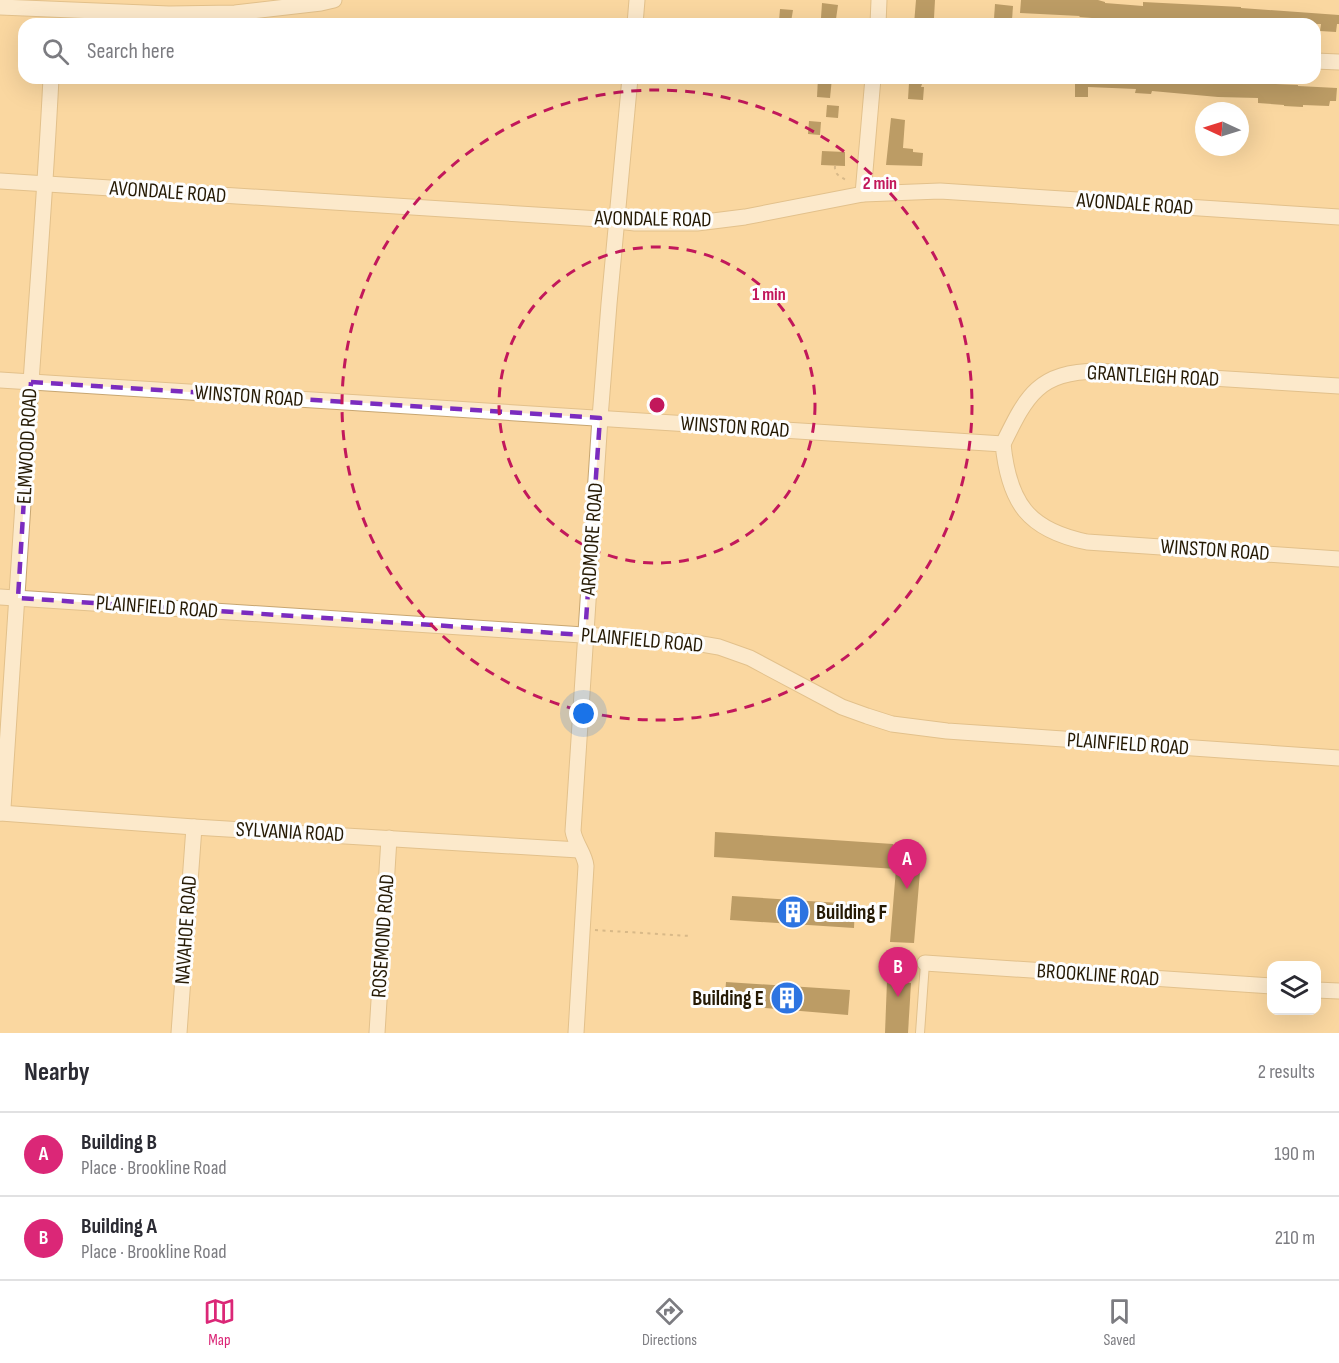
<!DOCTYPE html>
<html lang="en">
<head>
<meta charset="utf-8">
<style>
  body { margin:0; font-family:"Sofia Sans Condensed",sans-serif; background:#f7f7f7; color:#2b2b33 }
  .controls { position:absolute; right:18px; bottom:18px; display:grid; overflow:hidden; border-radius:12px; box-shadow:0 6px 24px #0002 }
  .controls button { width:54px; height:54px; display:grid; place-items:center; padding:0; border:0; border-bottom:2px solid #e1e1e2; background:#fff; color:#2b2b33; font:30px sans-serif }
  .compass { position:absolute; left:1195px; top:102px; width:54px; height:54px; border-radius:50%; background:#fff; box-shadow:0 6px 24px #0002; rotate:274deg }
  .you { position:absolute; left:584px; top:714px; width:21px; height:21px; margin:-15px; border:4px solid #fff; border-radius:50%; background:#1a73e8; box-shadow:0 0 0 9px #1a73e833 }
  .badge { display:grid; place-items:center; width:39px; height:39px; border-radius:50%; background:#db2777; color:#fff; font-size:20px; font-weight:700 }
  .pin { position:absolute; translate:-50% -50px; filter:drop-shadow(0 2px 3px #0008) }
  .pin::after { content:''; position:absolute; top:32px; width:21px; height:18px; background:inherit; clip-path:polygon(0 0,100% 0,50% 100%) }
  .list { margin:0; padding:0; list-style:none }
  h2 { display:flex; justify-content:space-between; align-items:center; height:78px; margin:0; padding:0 24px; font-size:26px }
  h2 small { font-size:20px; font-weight:400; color:#7c7c81 }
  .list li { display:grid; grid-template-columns:39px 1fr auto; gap:18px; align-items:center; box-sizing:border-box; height:84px; padding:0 24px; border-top:2px solid #e1e1e2 }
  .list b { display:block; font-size:22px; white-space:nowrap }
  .list p { margin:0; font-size:20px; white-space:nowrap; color:#7c7c81 }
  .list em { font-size:20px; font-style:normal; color:#7c7c81 }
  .icon { flex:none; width:33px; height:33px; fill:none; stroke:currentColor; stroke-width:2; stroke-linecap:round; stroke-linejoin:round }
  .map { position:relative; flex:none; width:1339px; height:1033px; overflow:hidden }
  .search { position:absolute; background:#fff; box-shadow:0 6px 24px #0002; left:18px; right:18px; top:18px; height:66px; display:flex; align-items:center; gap:15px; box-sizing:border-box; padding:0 21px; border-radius:18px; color:#7c7c81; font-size:22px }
  .sheet { height:246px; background:#fff }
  nav { display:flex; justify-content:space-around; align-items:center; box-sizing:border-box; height:84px; border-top:2px solid #e1e1e2; background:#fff; font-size:16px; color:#7c7c81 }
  nav a { display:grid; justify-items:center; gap:3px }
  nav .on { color:#db2777 }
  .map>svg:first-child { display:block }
</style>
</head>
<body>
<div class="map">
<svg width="1339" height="1033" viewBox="0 0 1339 1033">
  <rect width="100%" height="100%" fill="#fad7a1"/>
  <!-- building -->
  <g fill="#72541e">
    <polygon points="916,0 935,0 934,18 930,18 930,24 914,24"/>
    <polygon points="1021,0 1098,0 1105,2 1105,3 1143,6 1143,2 1241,7 1241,8 1339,15 1339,24 1337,24 1336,32 1320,31 1321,24 1233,24 1156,20 1156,23 1079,17 1080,16 1020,13"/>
    <polygon points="822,3 838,5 836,19 821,18"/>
    <polygon points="995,4 1013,6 1012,20 994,19"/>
    <polygon points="780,9 793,10 791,22 779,21"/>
    <polygon points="818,78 832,78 830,98 817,97"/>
    <polygon points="1075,78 1188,78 1226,82 1298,85 1298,86 1337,88 1336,101 1330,101 1329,106 1303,105 1303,107 1284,106 1284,105 1258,103 1258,98 1218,97 1152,91 1151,94 1135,93 1136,89 1088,87 1088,97 1075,97"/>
    <polygon points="909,83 922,84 921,87 924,87 923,100 908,99"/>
    <polygon points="827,105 839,106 838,118 826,117"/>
    <polygon points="891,118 905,120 903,148 913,149 913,152 923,153 922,166 886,165"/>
    <polygon points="809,121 821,122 820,135 808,134"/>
    <polygon points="822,151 845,152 845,166 821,165"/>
    <polygon points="715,832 893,844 893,846 922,848 914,943 890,942 896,869 714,857"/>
    <polygon points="732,896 855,904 854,928 730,920"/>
    <polygon points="887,981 911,983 908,1033 885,1033"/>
    <polygon points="726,982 850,990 848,1015 754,1007 754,1008 724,1007"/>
  </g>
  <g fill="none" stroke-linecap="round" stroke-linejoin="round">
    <!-- lane casing -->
    <g stroke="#c7a671" stroke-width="10">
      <polyline id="lane" points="920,1033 925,963"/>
    </g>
    <!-- street casing -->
    <g stroke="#c7a671" stroke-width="17">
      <g id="street">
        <polyline points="0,7 169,14 235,13 321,3 334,0"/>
        <polyline points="635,24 637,0"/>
        <polyline points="878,24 879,0"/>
        <polyline points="1315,61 1339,62"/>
        <polyline points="0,181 600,219 635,223 697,223 745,217 863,194 940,191 1339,217"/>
        <polyline points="863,194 873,78"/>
        <path d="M 0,380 L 1003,444 C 1009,503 1028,530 1087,542 L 1339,559"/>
        <path d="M 1003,444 C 1027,395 1038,372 1098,371 L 1339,386"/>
        <polyline points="0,597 690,642 719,647 750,658 842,707 867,716 892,724 947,731 1339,758"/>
        <path d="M 0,813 L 3,808 C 13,666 22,524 31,382 C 38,281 46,179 51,78"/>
        <polyline points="0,813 194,827 579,850"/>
        <polyline points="925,963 1272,986"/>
        <polyline points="1316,990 1339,991"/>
        <polyline points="179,1033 194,827"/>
        <polyline points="377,1033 389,838"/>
        <path d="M 576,1033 L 586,866 C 585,854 575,844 573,831 L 600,418 L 609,304 L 630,78"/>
      </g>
    </g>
    <!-- path -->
    <g stroke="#af946a" stroke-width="2" stroke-dasharray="3 4.5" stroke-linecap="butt">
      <polyline points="892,21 914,22"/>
      <path d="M 835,166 C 834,175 841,177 848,181"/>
      <polyline points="595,930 690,936"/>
    </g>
    <!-- lane -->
    <use href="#lane" stroke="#fff" stroke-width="8"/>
    <!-- street -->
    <use href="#street" stroke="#fff" stroke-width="15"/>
  </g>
  <!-- marked area -->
  <path d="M0 0H1339V1033H0ZM 31,382 L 600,418 L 585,635 L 18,598 Z" fill="#fad7a1" fill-opacity=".55" fill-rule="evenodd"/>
  <path fill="none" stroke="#7b2cbf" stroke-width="4.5" stroke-dasharray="12 8" stroke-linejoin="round" d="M 31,382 L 600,418 L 585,635 L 18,598 Z"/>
  <!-- distance rings -->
  <g fill="none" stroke="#c2185b" stroke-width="3" stroke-dasharray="10 8">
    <circle cx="657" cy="405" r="158"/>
    <circle cx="657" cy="405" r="315"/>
  </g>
  <!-- icons -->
  <defs>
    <g id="building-disc" transform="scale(1.725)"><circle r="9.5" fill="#2d74e1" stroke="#fefefe"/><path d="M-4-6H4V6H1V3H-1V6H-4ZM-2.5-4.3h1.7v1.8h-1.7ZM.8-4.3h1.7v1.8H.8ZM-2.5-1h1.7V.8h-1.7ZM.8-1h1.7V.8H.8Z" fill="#fff"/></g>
  </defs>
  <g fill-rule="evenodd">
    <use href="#building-disc" x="793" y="912"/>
    <use href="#building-disc" x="787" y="998"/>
  </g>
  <g text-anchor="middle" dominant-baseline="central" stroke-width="6" stroke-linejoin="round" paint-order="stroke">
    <!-- street labels -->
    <g font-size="21" fill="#261a04" stroke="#fefefe">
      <text transform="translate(168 192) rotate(4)">AVONDALE ROAD</text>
      <text transform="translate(1135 204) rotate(4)">AVONDALE ROAD</text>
      <text transform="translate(653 219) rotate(1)">AVONDALE ROAD</text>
      <text transform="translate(1153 376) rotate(3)">GRANTLEIGH ROAD</text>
      <text transform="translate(249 396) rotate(4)">WINSTON ROAD</text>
      <text transform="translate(735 427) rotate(4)">WINSTON ROAD</text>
      <text transform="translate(27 446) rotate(-87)">ELMWOOD ROAD</text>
      <text transform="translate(592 539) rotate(-86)">ARDMORE ROAD</text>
      <text transform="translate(1215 550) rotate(4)">WINSTON ROAD</text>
      <text transform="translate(157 607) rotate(4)">PLAINFIELD ROAD</text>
      <text transform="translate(642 640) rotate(5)">PLAINFIELD ROAD</text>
      <text transform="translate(1128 744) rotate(4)">PLAINFIELD ROAD</text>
      <text transform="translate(290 832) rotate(3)">SYLVANIA ROAD</text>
      <text transform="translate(186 930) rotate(-86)">NAVAHOE ROAD</text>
      <text transform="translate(383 936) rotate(-86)">ROSEMOND ROAD</text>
      <text transform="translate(1098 975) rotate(4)">BROOKLINE ROAD</text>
    </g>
    <!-- poi labels -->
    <g font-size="21" font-weight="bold" fill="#261a04" stroke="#fefefe" text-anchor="start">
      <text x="816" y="912">Building F</text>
      <text x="764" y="998" text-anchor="end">Building E</text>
    </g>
  </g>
  <circle cx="657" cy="405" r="9" fill="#c2185b" stroke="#fefefe" stroke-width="3"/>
  <g font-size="18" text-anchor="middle" font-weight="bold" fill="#c2185b" stroke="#fefefe" stroke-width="6" stroke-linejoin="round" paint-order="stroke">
    <text x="880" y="189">2 min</text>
    <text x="769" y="300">1 min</text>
  </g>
</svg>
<div class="controls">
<button><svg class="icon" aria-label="layers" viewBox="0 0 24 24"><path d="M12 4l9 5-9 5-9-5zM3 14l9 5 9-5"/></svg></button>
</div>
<svg class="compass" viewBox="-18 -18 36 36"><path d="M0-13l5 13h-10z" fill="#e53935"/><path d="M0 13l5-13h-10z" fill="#7c7c81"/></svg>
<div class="you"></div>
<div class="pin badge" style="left:907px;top:889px">A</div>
<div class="pin badge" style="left:898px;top:997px">B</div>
<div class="search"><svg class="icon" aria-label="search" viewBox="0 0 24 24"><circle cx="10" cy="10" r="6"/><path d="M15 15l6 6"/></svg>Search here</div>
</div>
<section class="sheet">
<h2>Nearby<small>2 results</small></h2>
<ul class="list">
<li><span class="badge">A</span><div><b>Building B</b><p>Place · Brookline Road</p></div><em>190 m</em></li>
<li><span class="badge">B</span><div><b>Building A</b><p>Place · Brookline Road</p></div><em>210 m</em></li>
</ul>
</section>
<nav>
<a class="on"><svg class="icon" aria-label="map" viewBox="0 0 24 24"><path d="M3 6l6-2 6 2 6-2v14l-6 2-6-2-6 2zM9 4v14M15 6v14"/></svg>Map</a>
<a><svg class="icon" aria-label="directions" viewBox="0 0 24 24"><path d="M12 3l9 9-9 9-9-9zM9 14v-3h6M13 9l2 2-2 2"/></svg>Directions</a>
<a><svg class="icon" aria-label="saved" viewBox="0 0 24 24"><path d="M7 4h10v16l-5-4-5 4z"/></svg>Saved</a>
</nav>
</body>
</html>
